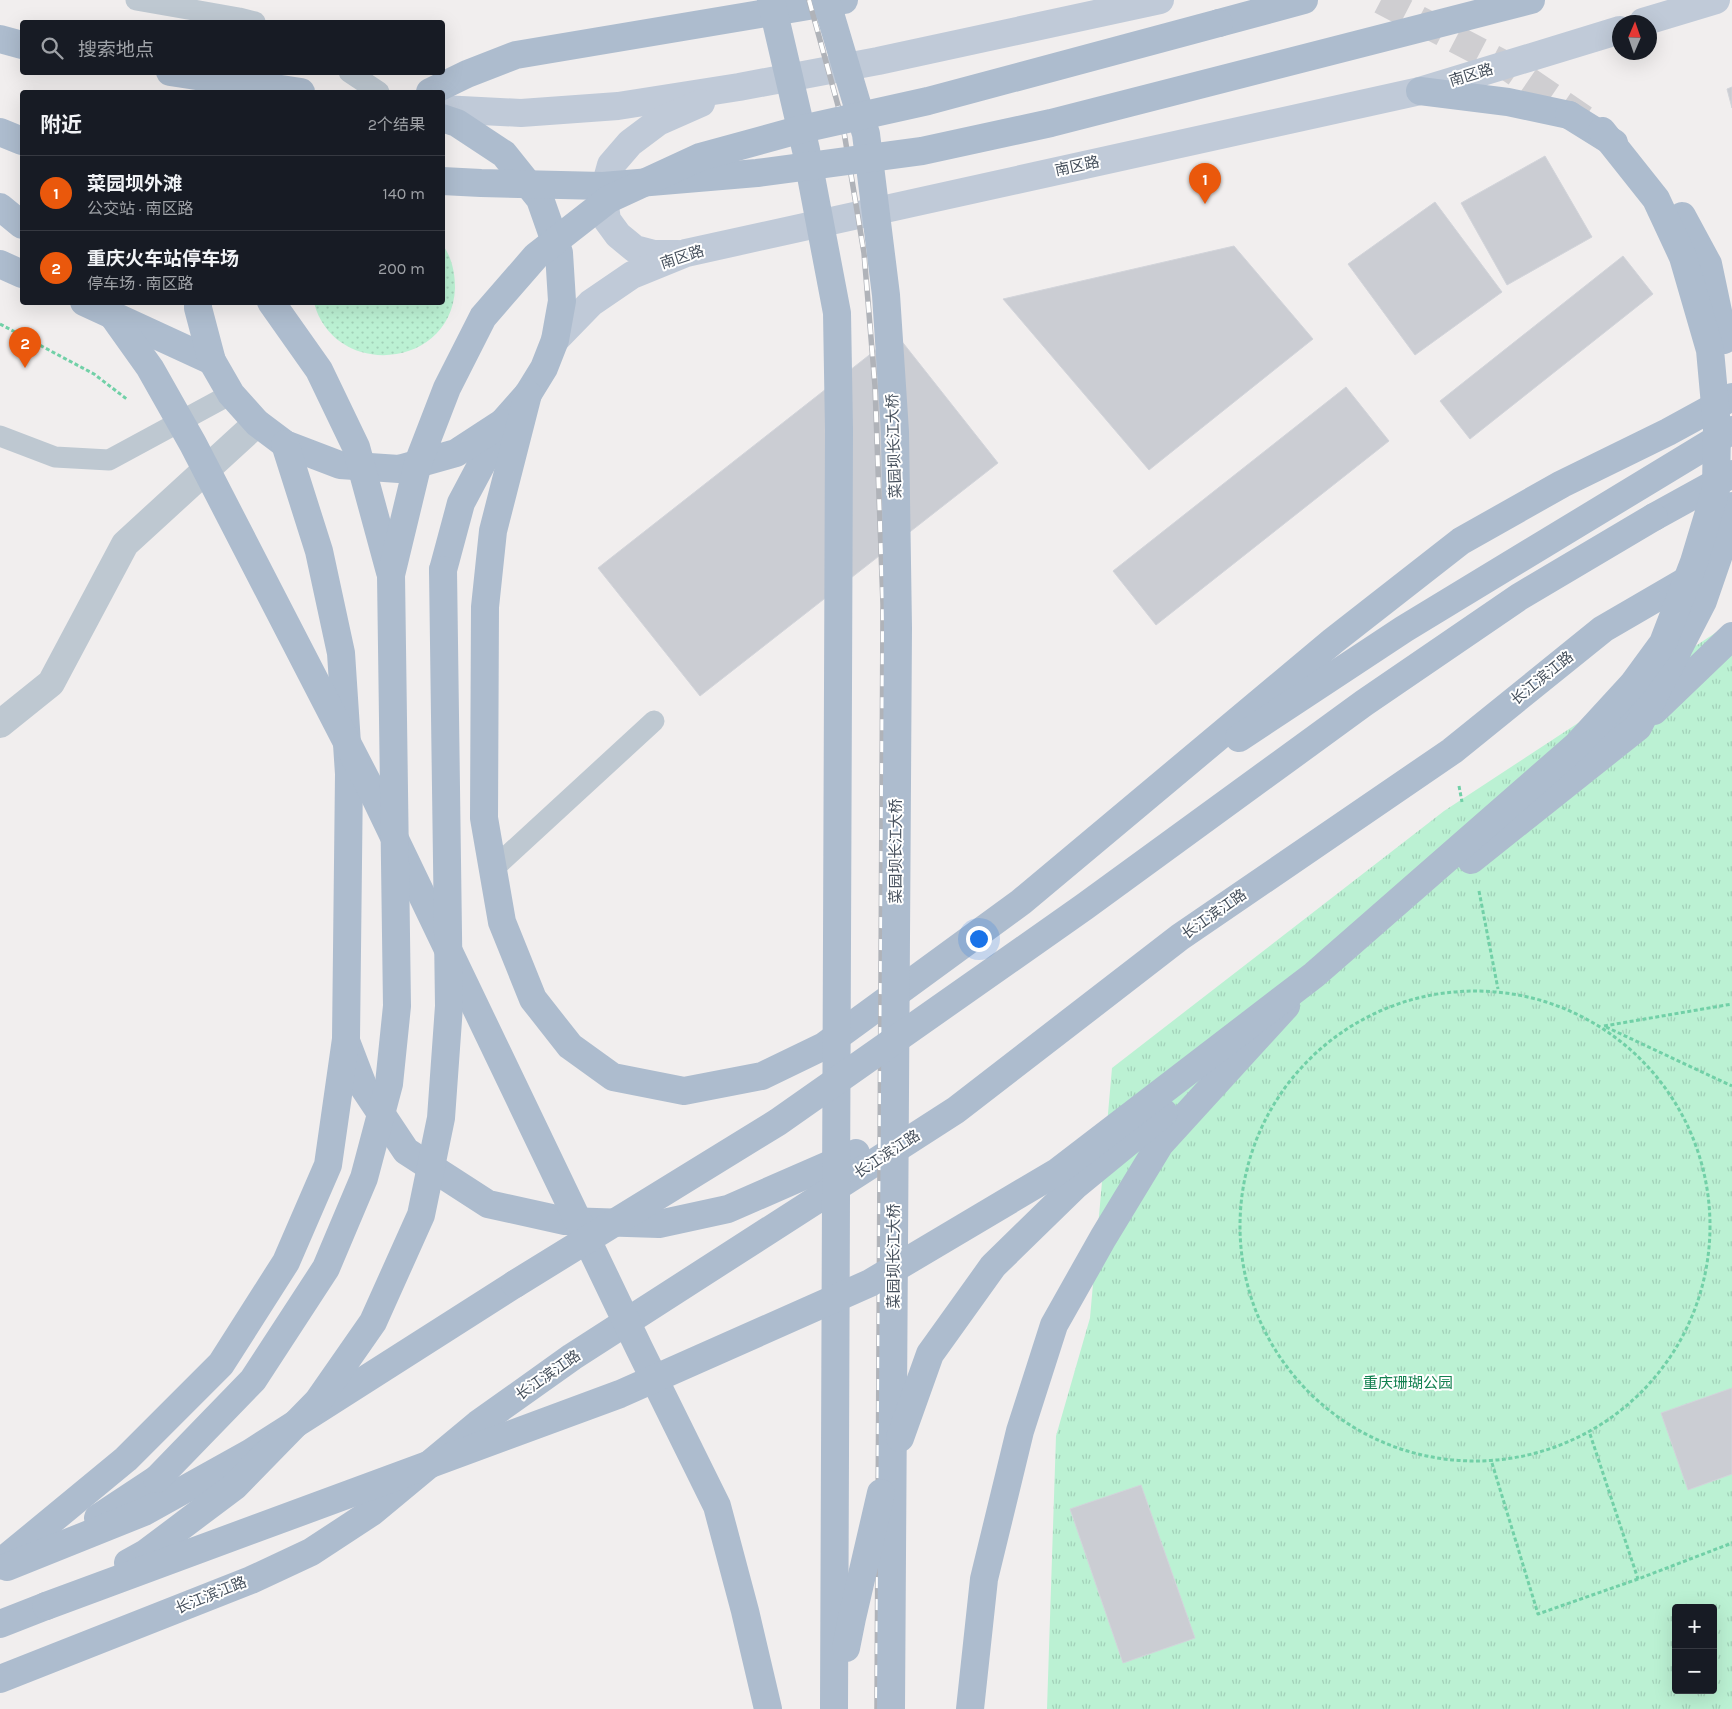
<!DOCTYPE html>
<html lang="zh">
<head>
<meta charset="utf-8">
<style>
  body { margin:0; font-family:Karla,"Noto Sans SC",sans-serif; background:#242831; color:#f1f3f6 }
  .controls { position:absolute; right:15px; bottom:15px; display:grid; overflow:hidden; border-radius:5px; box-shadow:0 5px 20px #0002 }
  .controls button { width:45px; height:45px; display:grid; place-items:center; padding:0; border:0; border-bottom:1px solid #363941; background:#171b24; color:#f1f3f6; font:25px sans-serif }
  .compass { position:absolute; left:1612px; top:15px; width:45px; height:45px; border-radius:50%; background:#171b24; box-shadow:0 5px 20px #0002; rotate:2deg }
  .you { position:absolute; left:978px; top:938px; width:18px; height:18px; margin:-12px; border:4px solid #fff; border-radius:50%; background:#1a73e8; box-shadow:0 0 0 8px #1a73e833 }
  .badge { display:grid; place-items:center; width:32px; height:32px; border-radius:50%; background:#ea580c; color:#fff; font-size:16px; font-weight:700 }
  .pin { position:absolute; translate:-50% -41px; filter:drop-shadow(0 1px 2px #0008) }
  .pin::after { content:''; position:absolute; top:26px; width:18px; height:15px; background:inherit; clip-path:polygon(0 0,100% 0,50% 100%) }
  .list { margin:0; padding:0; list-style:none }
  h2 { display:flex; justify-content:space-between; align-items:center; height:65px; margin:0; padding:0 20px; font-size:21px }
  h2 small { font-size:16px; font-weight:400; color:#9ea1a6 }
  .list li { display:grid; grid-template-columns:32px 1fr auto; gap:15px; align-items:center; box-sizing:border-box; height:75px; padding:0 20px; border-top:1px solid #363941 }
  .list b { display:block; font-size:19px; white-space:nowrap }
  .list p { margin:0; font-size:16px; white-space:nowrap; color:#9ea1a6 }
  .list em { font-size:16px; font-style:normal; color:#9ea1a6 }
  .icon { flex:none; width:28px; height:28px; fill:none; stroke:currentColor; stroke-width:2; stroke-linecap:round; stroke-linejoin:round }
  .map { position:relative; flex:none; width:1732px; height:1709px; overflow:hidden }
  .search { position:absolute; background:#171b24; box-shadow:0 5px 20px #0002; left:20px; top:20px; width:425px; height:55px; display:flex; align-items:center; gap:12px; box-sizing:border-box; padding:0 18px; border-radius:5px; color:#9ea1a6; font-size:19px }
  .panel { position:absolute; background:#171b24; box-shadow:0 5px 20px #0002; left:20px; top:90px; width:425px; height:215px; border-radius:5px }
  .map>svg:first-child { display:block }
</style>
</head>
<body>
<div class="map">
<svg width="1732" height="1709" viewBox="0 0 1732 1709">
  <defs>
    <pattern id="grass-dots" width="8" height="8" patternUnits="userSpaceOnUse" patternTransform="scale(1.25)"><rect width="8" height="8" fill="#bbf1d3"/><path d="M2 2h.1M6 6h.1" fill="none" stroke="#a2d0b8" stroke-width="1.8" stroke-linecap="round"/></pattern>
    <pattern id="park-tufts" width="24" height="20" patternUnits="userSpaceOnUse" patternTransform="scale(1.25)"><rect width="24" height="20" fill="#bbf1d3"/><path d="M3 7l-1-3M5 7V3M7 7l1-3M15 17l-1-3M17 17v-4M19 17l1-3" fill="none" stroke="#a2d0b8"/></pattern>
  </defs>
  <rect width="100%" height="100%" fill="#f1eeee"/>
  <!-- grass -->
  <path fill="url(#grass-dots)" d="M 443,245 C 452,258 455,273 455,288 C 452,369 335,380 314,303 L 442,302 Z"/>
  <!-- park -->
  <path fill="url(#park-tufts)" fill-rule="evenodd" d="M 1732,622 L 1732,1709 L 1047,1709 L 1056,1436 L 1090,1318 L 1112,1068 L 1444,811 ZM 1676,1608 L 1713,1608 L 1713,1690 L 1676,1690 Z"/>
  <!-- building -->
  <g fill="#cbcdd3" stroke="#d2d4da">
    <polygon points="1732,87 1732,108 1727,89"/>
    <polygon points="1545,156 1592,237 1507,285 1461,203"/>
    <polygon points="1435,202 1502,292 1415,355 1348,264"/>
    <polygon points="1234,246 1313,339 1149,470 1003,299"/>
    <polygon points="1623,256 1653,294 1470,439 1440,401"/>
    <polygon points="896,334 998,463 700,696 598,568"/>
    <polygon points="1346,387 1389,441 1156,625 1113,571"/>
    <polygon points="1732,1388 1732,1474 1688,1490 1661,1413"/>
    <polygon points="1141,1485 1195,1638 1123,1663 1070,1509"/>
  </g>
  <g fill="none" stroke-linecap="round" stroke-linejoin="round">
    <!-- primary-tunnel -->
    <polyline stroke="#cfced1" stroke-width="28" stroke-dasharray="28 14" stroke-linecap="butt" points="1381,0 1505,65 1584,119"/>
    <!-- path -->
    <g stroke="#71d0a7" stroke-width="3" stroke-dasharray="4 2.5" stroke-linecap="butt">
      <polyline points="0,324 94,374 128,400"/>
      <polyline points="1459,786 1462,802"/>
      <polyline points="1479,891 1498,989"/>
      <circle cx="1475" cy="1226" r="235"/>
      <polyline points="1604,1026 1732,1004"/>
      <polyline points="1606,1027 1732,1086"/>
      <polyline points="1590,1434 1638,1579"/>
      <polyline points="1492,1463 1538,1614 1638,1579 1732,1543"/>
    </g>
    <!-- service -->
    <g stroke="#bec8d1" stroke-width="21">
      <polyline points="136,0 239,18 255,22"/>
      <polyline points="349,72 379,92"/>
      <polyline points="0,436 55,457 109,460 231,394"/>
      <polyline points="493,869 654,721"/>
    </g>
    <!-- minor -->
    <polyline stroke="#bec8d1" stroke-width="28" points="0,724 51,683 125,544 257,423"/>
    <!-- secondary -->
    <g stroke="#c0cad8" stroke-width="28">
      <polyline points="1643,22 1716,0"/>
      <polyline points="442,109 521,113 618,106 739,87 878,61 1160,0"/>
      <polyline points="678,254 654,254 635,249 618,235 607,220 603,194 611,165 630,143 658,122 701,103"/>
      <polyline points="555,340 591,303 632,275 686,253 1420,91 1620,30"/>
    </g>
    <!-- primary -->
    <g stroke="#adbcce" stroke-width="28">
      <polyline points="1219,23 1304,0"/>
      <polyline points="0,39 22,45"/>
      <polyline points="170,72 301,92"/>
      <polyline points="1420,91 1508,102 1569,115"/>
      <polyline points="430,92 467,74 516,55 844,0"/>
      <polyline points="442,118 457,123 504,154 540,199 559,253 562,301 555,340 544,368 528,394 505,420 461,503 443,570"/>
      <polyline points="0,132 22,141"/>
      <polyline points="0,207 22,225"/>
      <polyline points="0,264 22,274"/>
      <polyline points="84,302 212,361"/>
      <polyline points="198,302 198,308 212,361 231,394 257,423 285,444 340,465 399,469 456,453 502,423"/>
      <polyline points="528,394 493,531 485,607 484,818 502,922 533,999 570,1046 613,1077 684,1091 762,1076 824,1046 1021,902 1333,641 1461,541 1562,484 1668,432 1732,397"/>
      <polyline points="1654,517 1732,474"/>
      <polyline points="1589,737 1661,693"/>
      <polyline points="1239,738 1404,629 1732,430"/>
      <polyline points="346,1041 364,1088 406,1151 488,1204 565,1221 659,1224 728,1209 856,1153"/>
      <polyline points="98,1518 157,1479"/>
      <polyline points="0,1563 126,1459 221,1364 286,1262 328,1165 346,1039 349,774 341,653 319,551 285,444"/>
      <polyline points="7,1567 144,1512 250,1453 515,1284"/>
      <polyline points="0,1624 46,1606"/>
      <polyline points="0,1679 251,1580 311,1552 372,1512 478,1424 572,1357 956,1110 1180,937 1452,751 1603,629 1701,572"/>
      <polyline points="970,1709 984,1579 1020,1431 1054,1325 1103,1238 1160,1144 1286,1006"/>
    </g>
    <!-- rail casing -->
    <g stroke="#b0b3b9" stroke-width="5.5">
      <g id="rail">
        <polyline points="809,0 842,120 864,253 875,386 883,605 877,1709"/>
        <polyline points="833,0 863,127 883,254 898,375 903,604 898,1709"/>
      </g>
    </g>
    <!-- rail -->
    <use href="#rail" stroke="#fff" stroke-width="4" stroke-dasharray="11" stroke-linecap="butt"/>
    <!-- primary-bridge -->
    <g stroke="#adbcce" stroke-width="28">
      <polyline points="771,0 806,150 837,313 839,430 834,1709"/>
      <polyline points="826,0 866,134 886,295 895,432 898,628 891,1709"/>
      <polyline points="1569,115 1614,143"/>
      <polyline points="442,181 481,183 603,186 757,173 922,151 1051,123 1531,0"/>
      <polyline points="1682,216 1708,264 1724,340"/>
      <polyline points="103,302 150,368 193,444 371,789 639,1348 717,1506 745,1611 768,1709"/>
      <polyline points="271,302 319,370 356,447 390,572"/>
      <polyline points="1654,711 1732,636"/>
      <polyline points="1471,860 1638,727 1703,601 1726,534 1732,506"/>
      <polyline points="515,1284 778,1122 1084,907 1364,703 1519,597 1654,517"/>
      <polyline points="900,1438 930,1354 993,1266 1075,1186 1164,1113"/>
      <polyline points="157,1479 253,1380 326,1268 364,1178 389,1084 397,1006 391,575 418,463 447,388 483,317 536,256 609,199 700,157 802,129 928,101 1219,23"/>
      <polyline points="128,1563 146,1553 235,1486 318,1401 373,1322 421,1215 441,1118 449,1006 443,570"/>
      <polyline points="46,1606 620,1394 870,1283 1057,1172 1314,975 1577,745 1633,684 1663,643 1694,562 1716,489 1717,427 1710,350 1683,257 1656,199 1602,131"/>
      <polyline points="846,1648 852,1618 881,1493"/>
    </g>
  </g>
  <g text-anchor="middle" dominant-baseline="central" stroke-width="4" stroke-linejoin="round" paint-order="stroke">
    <!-- street labels -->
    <g font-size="15" fill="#46505c" stroke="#fff">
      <text transform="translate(1471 75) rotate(-17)">南区路</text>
      <text transform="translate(1077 166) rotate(-12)">南区路</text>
      <text transform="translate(682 257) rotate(-18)">南区路</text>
      <text transform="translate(894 446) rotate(-92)">菜园坝长江大桥</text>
      <text transform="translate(1542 678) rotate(-39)">长江滨江路</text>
      <text transform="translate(896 851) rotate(-90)">菜园坝长江大桥</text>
      <text transform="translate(1214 914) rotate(-35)">长江滨江路</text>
      <text transform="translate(887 1154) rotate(-33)">长江滨江路</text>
      <text transform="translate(894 1256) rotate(-90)">菜园坝长江大桥</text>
      <text transform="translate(548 1375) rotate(-35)">长江滨江路</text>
      <text transform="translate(211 1595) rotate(-22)">长江滨江路</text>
    </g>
    <!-- park labels -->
    <g font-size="15" fill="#138150" stroke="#fff">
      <text x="1408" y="1383">重庆珊瑚公园</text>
    </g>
  </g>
</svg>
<div class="controls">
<button>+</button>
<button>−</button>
</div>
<svg class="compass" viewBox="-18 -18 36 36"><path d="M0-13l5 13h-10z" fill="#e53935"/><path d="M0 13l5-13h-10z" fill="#9ea1a6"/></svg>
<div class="you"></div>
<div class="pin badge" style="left:1205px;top:204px">1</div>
<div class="pin badge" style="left:25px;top:368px">2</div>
<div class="search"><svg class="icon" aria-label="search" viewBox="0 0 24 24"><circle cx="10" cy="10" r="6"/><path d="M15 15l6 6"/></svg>搜索地点</div>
<section class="panel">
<h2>附近<small>2个结果</small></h2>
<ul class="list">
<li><span class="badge">1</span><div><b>菜园坝外滩</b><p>公交站 · 南区路</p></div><em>140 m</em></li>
<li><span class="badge">2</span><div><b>重庆火车站停车场</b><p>停车场 · 南区路</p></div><em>200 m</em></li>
</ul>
</section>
</div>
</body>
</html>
